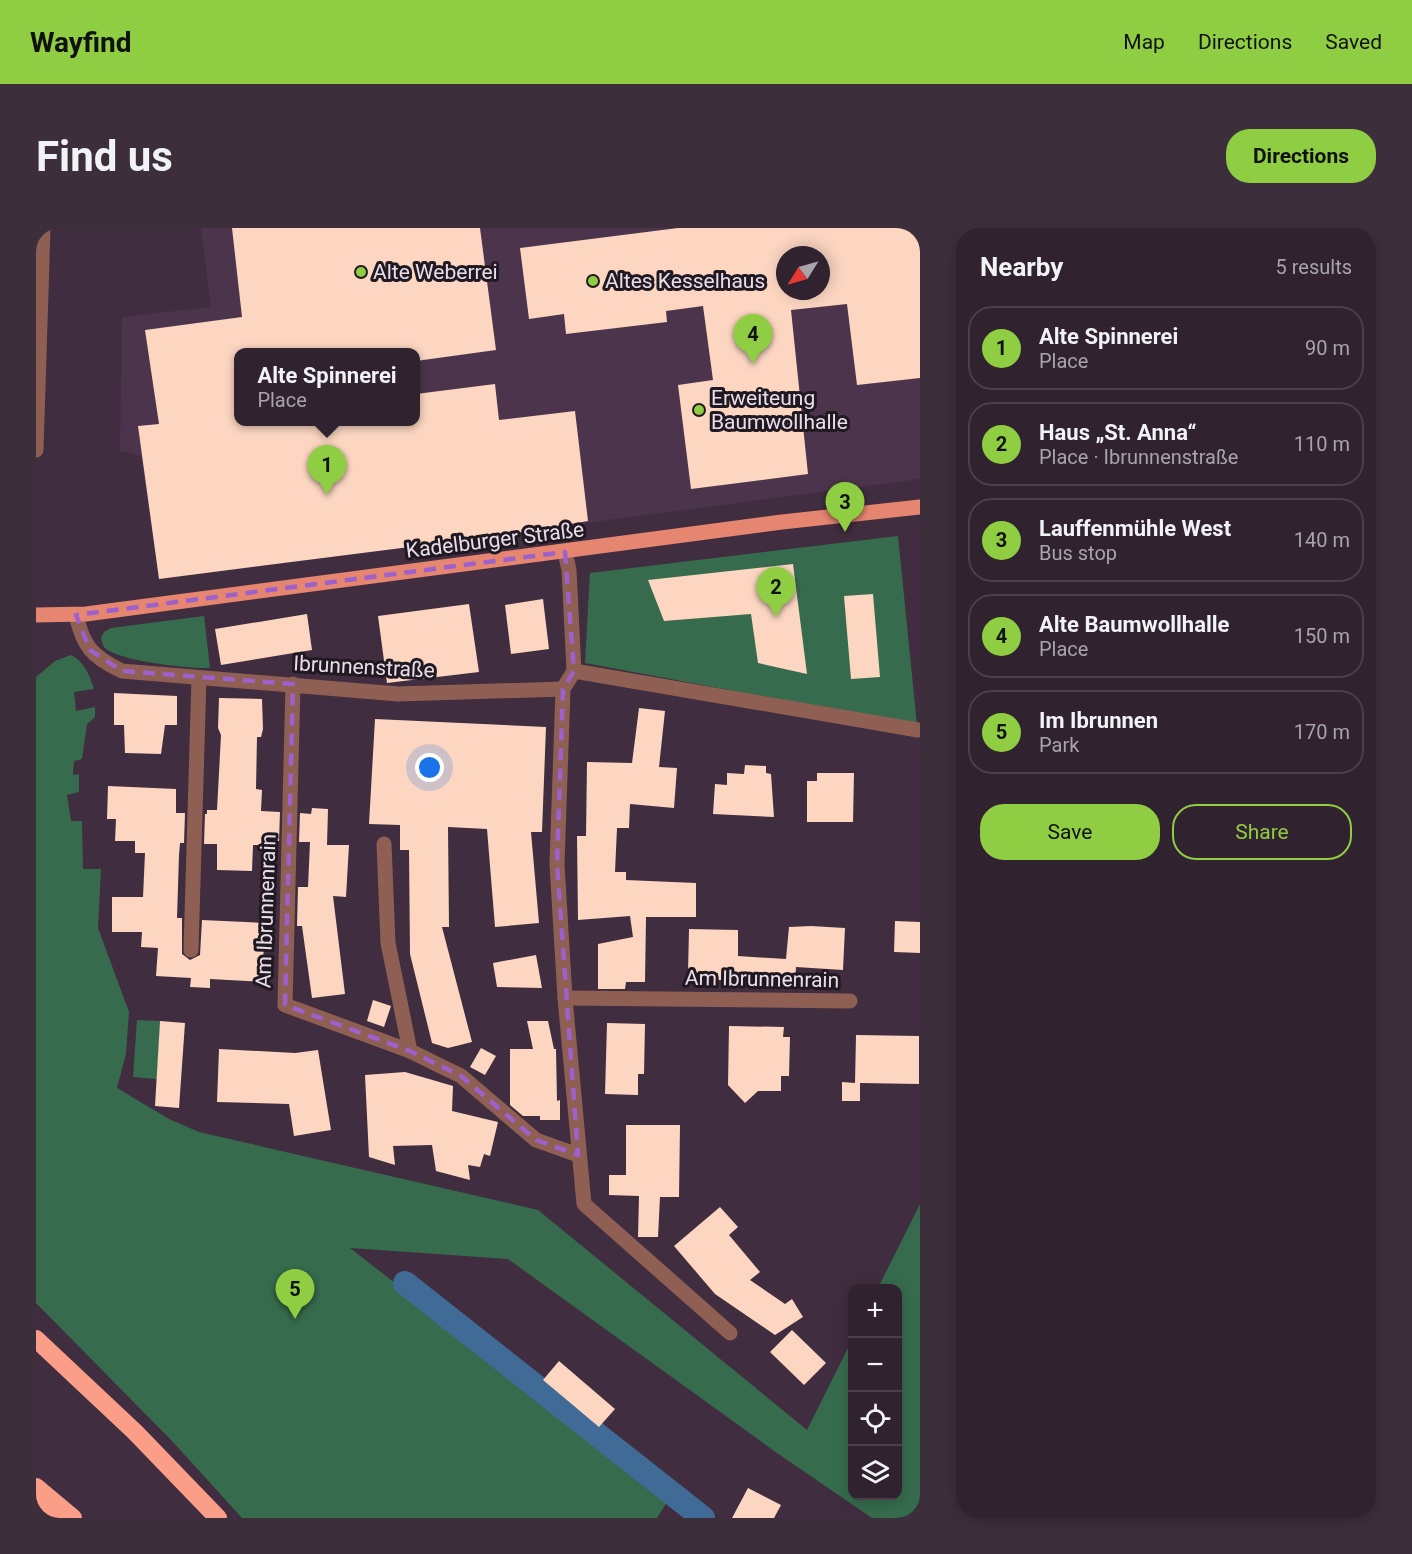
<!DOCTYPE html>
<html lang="en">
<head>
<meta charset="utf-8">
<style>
  body { margin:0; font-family:Roboto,sans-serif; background:#3c2f3b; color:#f1f3f6 }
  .controls { position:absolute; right:18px; bottom:18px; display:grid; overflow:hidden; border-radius:12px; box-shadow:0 3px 15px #0003 }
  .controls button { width:54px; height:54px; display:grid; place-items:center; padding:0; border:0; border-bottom:2px solid #4b3f4b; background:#30222f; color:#f1f3f6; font:30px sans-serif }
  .compass { position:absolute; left:740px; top:18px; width:54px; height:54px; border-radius:50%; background:#30222f; box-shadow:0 3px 15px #0003; rotate:233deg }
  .you { position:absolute; left:394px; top:540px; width:21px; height:21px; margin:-15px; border:4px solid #fff; border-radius:50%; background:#1a73e8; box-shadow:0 0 0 9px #1a73e833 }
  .badge { display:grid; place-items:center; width:39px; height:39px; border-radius:50%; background:#8fcd42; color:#111; font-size:20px; font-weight:700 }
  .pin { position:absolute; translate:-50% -50px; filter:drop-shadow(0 2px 3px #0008) }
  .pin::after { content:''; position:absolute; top:32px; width:21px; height:18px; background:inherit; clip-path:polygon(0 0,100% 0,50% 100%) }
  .popup { position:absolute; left:198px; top:120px; width:186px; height:78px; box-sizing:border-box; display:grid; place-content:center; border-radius:12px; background:#30222f; filter:drop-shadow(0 2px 4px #0005); font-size:20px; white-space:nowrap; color:#a8a4aa }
  .popup b { font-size:22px; color:#f1f3f6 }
  .popup::after { content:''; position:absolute; left:50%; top:100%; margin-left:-12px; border:12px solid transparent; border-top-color:#30222f }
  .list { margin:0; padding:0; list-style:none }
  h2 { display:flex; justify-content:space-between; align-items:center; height:78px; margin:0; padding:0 24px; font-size:26px }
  h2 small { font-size:20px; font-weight:400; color:#a8a4aa }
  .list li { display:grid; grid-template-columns:39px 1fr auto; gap:18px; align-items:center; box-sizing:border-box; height:84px; margin:0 12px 12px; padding:0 12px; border:2px solid #4b3f4b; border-radius:24px }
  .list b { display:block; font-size:22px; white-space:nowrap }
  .list p { margin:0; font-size:20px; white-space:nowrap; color:#a8a4aa }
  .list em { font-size:20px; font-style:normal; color:#a8a4aa }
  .actions { display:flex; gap:12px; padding:18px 24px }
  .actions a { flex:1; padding:14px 0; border:2px solid #8fcd42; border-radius:24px; text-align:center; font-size:21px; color:#8fcd42 }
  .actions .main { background:#8fcd42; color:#111 }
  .icon { flex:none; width:33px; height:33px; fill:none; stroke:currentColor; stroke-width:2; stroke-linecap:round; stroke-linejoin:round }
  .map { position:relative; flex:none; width:884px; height:1290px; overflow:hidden; border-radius:24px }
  header { display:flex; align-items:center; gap:36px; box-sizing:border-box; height:84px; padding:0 30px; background:#8fcd42; color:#111 }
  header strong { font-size:28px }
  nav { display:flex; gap:33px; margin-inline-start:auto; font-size:21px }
  .intro { display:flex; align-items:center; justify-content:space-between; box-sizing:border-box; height:144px; padding:0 36px }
  h1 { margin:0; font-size:42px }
  .button { padding:15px 27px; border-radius:24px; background:#8fcd42; color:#111; font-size:21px; font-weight:700 }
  main { display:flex; gap:36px; padding:0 36px }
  aside { flex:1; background:#30222f; border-radius:24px; box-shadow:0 3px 15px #0003 }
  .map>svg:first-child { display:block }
</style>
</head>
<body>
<header>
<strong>Wayfind</strong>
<nav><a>Map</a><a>Directions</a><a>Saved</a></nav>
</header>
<div class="intro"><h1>Find us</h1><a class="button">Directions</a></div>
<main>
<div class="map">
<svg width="884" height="1290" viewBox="0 0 884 1290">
  <rect width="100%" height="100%" fill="#402d3f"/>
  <!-- built -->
  <path fill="#4c354c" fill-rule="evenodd" d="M 165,0 L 884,0 L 884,251 L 123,351 L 105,228 L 84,223 L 86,89 L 175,79 ZM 749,27 L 785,27 L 785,63 L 749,63 ZM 202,124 L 380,124 L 380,194 L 202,194 Z"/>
  <!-- green -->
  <g fill="#366c4d">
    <polygon points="862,308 881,497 549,435 554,345"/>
    <path d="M 168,388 L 174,440 C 155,441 80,433 68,419 C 66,416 66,413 65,410 L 68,404 L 75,400 Z"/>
    <path d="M 35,427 C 48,433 54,448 58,461 L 38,464 L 40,483 L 59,479 L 59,489 L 51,496 L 46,531 L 38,533 L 37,547 L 43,546 L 43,564 L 31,567 L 35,593 L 46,593 L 47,641 L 65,641 L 62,700 L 93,784 L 90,826 L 81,860 L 133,891 L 163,904 L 502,982 L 771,1202 L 816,1112 L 816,1268 L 862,1268 L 862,1060 L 842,1060 L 884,976 L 884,1290 L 836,1290 L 741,1225 L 472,1031 L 314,1020 L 634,1269 L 621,1290 L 206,1290 L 137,1214 L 0,1075 L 0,449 L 19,433 Z"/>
    <polygon points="101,792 124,793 121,851 97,849"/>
  </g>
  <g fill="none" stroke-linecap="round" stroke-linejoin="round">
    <!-- canal -->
    <polyline stroke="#406b97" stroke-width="24" points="369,1055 667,1290"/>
  </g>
  <!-- building -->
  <g fill="#fcd6c1" fill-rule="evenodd">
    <polygon points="196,0 444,0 460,122 380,133 380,124 202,124 202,194 380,194 380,166 459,156 463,192 539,183 552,293 475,306 123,351 102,198 123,196 109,102 206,89"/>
    <path d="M 642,0 L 884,0 L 884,150 L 821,157 L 811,76 L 755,82 L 772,246 L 655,261 L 642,157 L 677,152 L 667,78 L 630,83 L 631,94 L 530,106 L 528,86 L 493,91 L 484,20 ZM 749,27 L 785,27 L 785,63 L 749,63 Z"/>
    <polygon points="757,336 771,446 722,435 715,386 628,393 612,352"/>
    <polygon points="837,366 844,449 815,451 808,368"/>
    <polygon points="507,371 513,421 475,426 469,377"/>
    <polygon points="433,376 443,444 351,455 342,388"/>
    <polygon points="271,386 276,422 185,437 179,401"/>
    <polygon points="78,465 141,468 141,497 129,497 125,526 89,525 88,497 78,497"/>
    <polygon points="183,470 226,471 227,501 225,509 221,509 220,561 226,562 225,583 244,584 243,613 231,612 231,617 217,617 216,643 181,642 181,616 168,616 169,586 171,586 171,582 181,582 185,507 182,500"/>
    <polygon points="603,480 629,483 623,539 641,540 638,580 594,576 593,600 581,600 579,644 590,644 590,652 660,655 660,689 610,689 609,754 590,754 589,761 562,761 562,716 597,709 594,688 542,692 541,608 550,608 551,534 596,535"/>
    <polygon points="339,491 510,499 506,604 495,604 503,695 459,699 451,601 412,599 413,699 406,699 436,814 412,820 396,815 374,726 373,622 364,622 364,597 333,596"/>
    <polygon points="709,537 730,538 730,545 735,546 738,589 677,586 679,556 691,557 691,545 708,546"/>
    <polygon points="781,545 818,545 817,594 771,594 771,553 781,553"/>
    <polygon points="72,558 140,561 140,585 149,585 148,615 144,615 143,627 141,690 146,690 146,726 154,732 164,727 166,692 229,695 227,736 230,736 230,754 174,751 174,760 154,759 155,750 120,748 122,720 105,719 106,704 76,704 76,669 107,669 109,625 99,625 99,613 79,613 80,591 71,591"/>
    <polygon points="276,580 292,581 291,617 313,617 310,669 297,668 309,766 276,770 266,698 261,698 262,659 272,659 274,614 263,614 264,585 275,586"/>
    <polygon points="859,693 884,694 884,725 858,724"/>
    <polygon points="775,698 809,700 807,742 760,739 759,755 682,752 682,745 652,745 653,701 702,702 702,728 750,731 753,699"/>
    <polygon points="500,727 506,760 461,759 457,735"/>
    <polygon points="337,772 355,778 348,799 331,793"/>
    <polygon points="124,793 149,795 143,880 119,878"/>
    <polygon points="491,793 512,793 518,821 520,821 521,873 524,872 524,892 504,892 504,888 487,888 474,877 474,821 497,821"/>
    <polygon points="571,795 609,796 608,846 602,846 602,867 569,866"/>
    <polygon points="693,798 748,799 747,809 754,809 753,848 745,848 745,863 722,863 709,875 692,857"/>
    <polygon points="820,807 883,808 883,856 824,855 824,873 806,873 806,854 819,855"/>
    <polygon points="445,820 460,828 449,847 434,839"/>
    <polygon points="183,821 259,825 282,822 295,902 258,908 253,876 181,874"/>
    <polygon points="369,844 417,858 416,883 462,894 454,928 448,926 444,939 432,937 434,952 400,943 396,917 357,918 359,937 333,929 329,847"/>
    <polygon points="590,897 644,897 643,969 624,969 622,1009 602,1009 603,968 573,967 573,947 590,947"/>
    <polygon points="684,979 702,999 693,1007 724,1044 714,1052 749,1076 756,1071 767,1089 739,1107 679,1066 638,1018"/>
    <polygon points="756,1102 790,1135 768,1157 734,1124"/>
    <polygon points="523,1133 579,1181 563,1199 507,1152"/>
    <polygon points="712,1260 745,1277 738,1290 696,1290"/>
  </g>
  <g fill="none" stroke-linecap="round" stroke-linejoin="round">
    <!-- minor -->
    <g stroke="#8f5f54" stroke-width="15">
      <polyline points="0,222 7,0"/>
      <polyline points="529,324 533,342 538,443 527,461 521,636 529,770 548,976 694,1105"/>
      <path d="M 40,387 C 47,418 56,429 86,443 L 362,466 L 527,461"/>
      <polyline points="538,443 882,502"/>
      <polyline points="257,456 249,777 374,823 425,848 500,912 542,927"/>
      <polyline points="348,616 352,715 374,823"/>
      <polyline points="155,722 163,450"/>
      <polyline points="529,770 814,773"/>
    </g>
    <!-- major -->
    <polyline stroke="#e68670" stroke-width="15" points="0,387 50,386 746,294 884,279"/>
    <!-- highway -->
    <g stroke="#fb9e88" stroke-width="18">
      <polyline points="0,1111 99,1204 182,1290"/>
      <polyline points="0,1259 37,1290"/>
      <polyline points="0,1279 14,1290"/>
    </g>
  </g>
  <!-- marked area -->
  <path fill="none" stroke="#9c61cc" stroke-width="4.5" stroke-dasharray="12 8" stroke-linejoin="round" d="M 529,324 L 538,443 L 527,461 L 521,636 L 542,927 L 500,912 L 425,848 L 374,823 L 249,777 L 257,456 L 86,443 L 54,422 L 40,387 Z"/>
  <!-- markers -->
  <g fill="#8fcd42" stroke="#211921" stroke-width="2">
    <circle cx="325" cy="44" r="6"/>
    <circle cx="557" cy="53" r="6"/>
    <circle cx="663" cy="182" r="6"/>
  </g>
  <g text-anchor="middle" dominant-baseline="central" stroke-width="6" stroke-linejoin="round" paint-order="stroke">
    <!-- poi labels -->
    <g font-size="21" fill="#e9dde9" stroke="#211921" text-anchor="start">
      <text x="337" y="44">Alte Weberrei</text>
      <text x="569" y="53">Altes Kesselhaus</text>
      <text x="675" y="170">Erweiteung<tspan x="675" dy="24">Baumwollhalle</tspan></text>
    </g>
    <!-- street labels -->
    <g font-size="21" fill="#e9dde9" stroke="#211921">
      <text transform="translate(459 312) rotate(-7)">Kadelburger Straße</text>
      <text transform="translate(328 439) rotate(3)">Ibrunnenstraße</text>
      <text transform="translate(230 683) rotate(-88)">Am Ibrunnenrain</text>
      <text transform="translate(726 751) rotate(1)">Am Ibrunnenrain</text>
    </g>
  </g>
</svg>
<div class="controls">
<button>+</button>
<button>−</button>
<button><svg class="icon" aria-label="locate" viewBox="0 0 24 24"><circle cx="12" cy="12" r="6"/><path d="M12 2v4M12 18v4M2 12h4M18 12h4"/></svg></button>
<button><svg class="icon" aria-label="layers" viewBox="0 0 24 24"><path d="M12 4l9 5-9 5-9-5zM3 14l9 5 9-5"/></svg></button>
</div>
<svg class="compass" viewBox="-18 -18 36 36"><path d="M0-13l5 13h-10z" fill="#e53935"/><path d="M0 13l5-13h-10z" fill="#a8a4aa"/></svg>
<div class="you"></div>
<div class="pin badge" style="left:291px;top:267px">1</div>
<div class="popup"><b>Alte Spinnerei</b>Place</div>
<div class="pin badge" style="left:740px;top:389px">2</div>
<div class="pin badge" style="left:809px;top:304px">3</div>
<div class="pin badge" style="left:717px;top:136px">4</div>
<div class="pin badge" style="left:259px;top:1091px">5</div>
</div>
<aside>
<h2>Nearby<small>5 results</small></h2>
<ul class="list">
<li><span class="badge">1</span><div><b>Alte Spinnerei</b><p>Place</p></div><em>90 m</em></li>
<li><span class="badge">2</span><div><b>Haus „St. Anna“</b><p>Place · Ibrunnenstraße</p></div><em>110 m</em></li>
<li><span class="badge">3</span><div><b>Lauffenmühle West</b><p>Bus stop</p></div><em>140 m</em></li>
<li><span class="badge">4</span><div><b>Alte Baumwollhalle</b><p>Place</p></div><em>150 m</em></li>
<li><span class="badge">5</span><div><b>Im Ibrunnen</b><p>Park</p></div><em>170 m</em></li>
</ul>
<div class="actions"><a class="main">Save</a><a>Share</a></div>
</aside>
</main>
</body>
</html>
